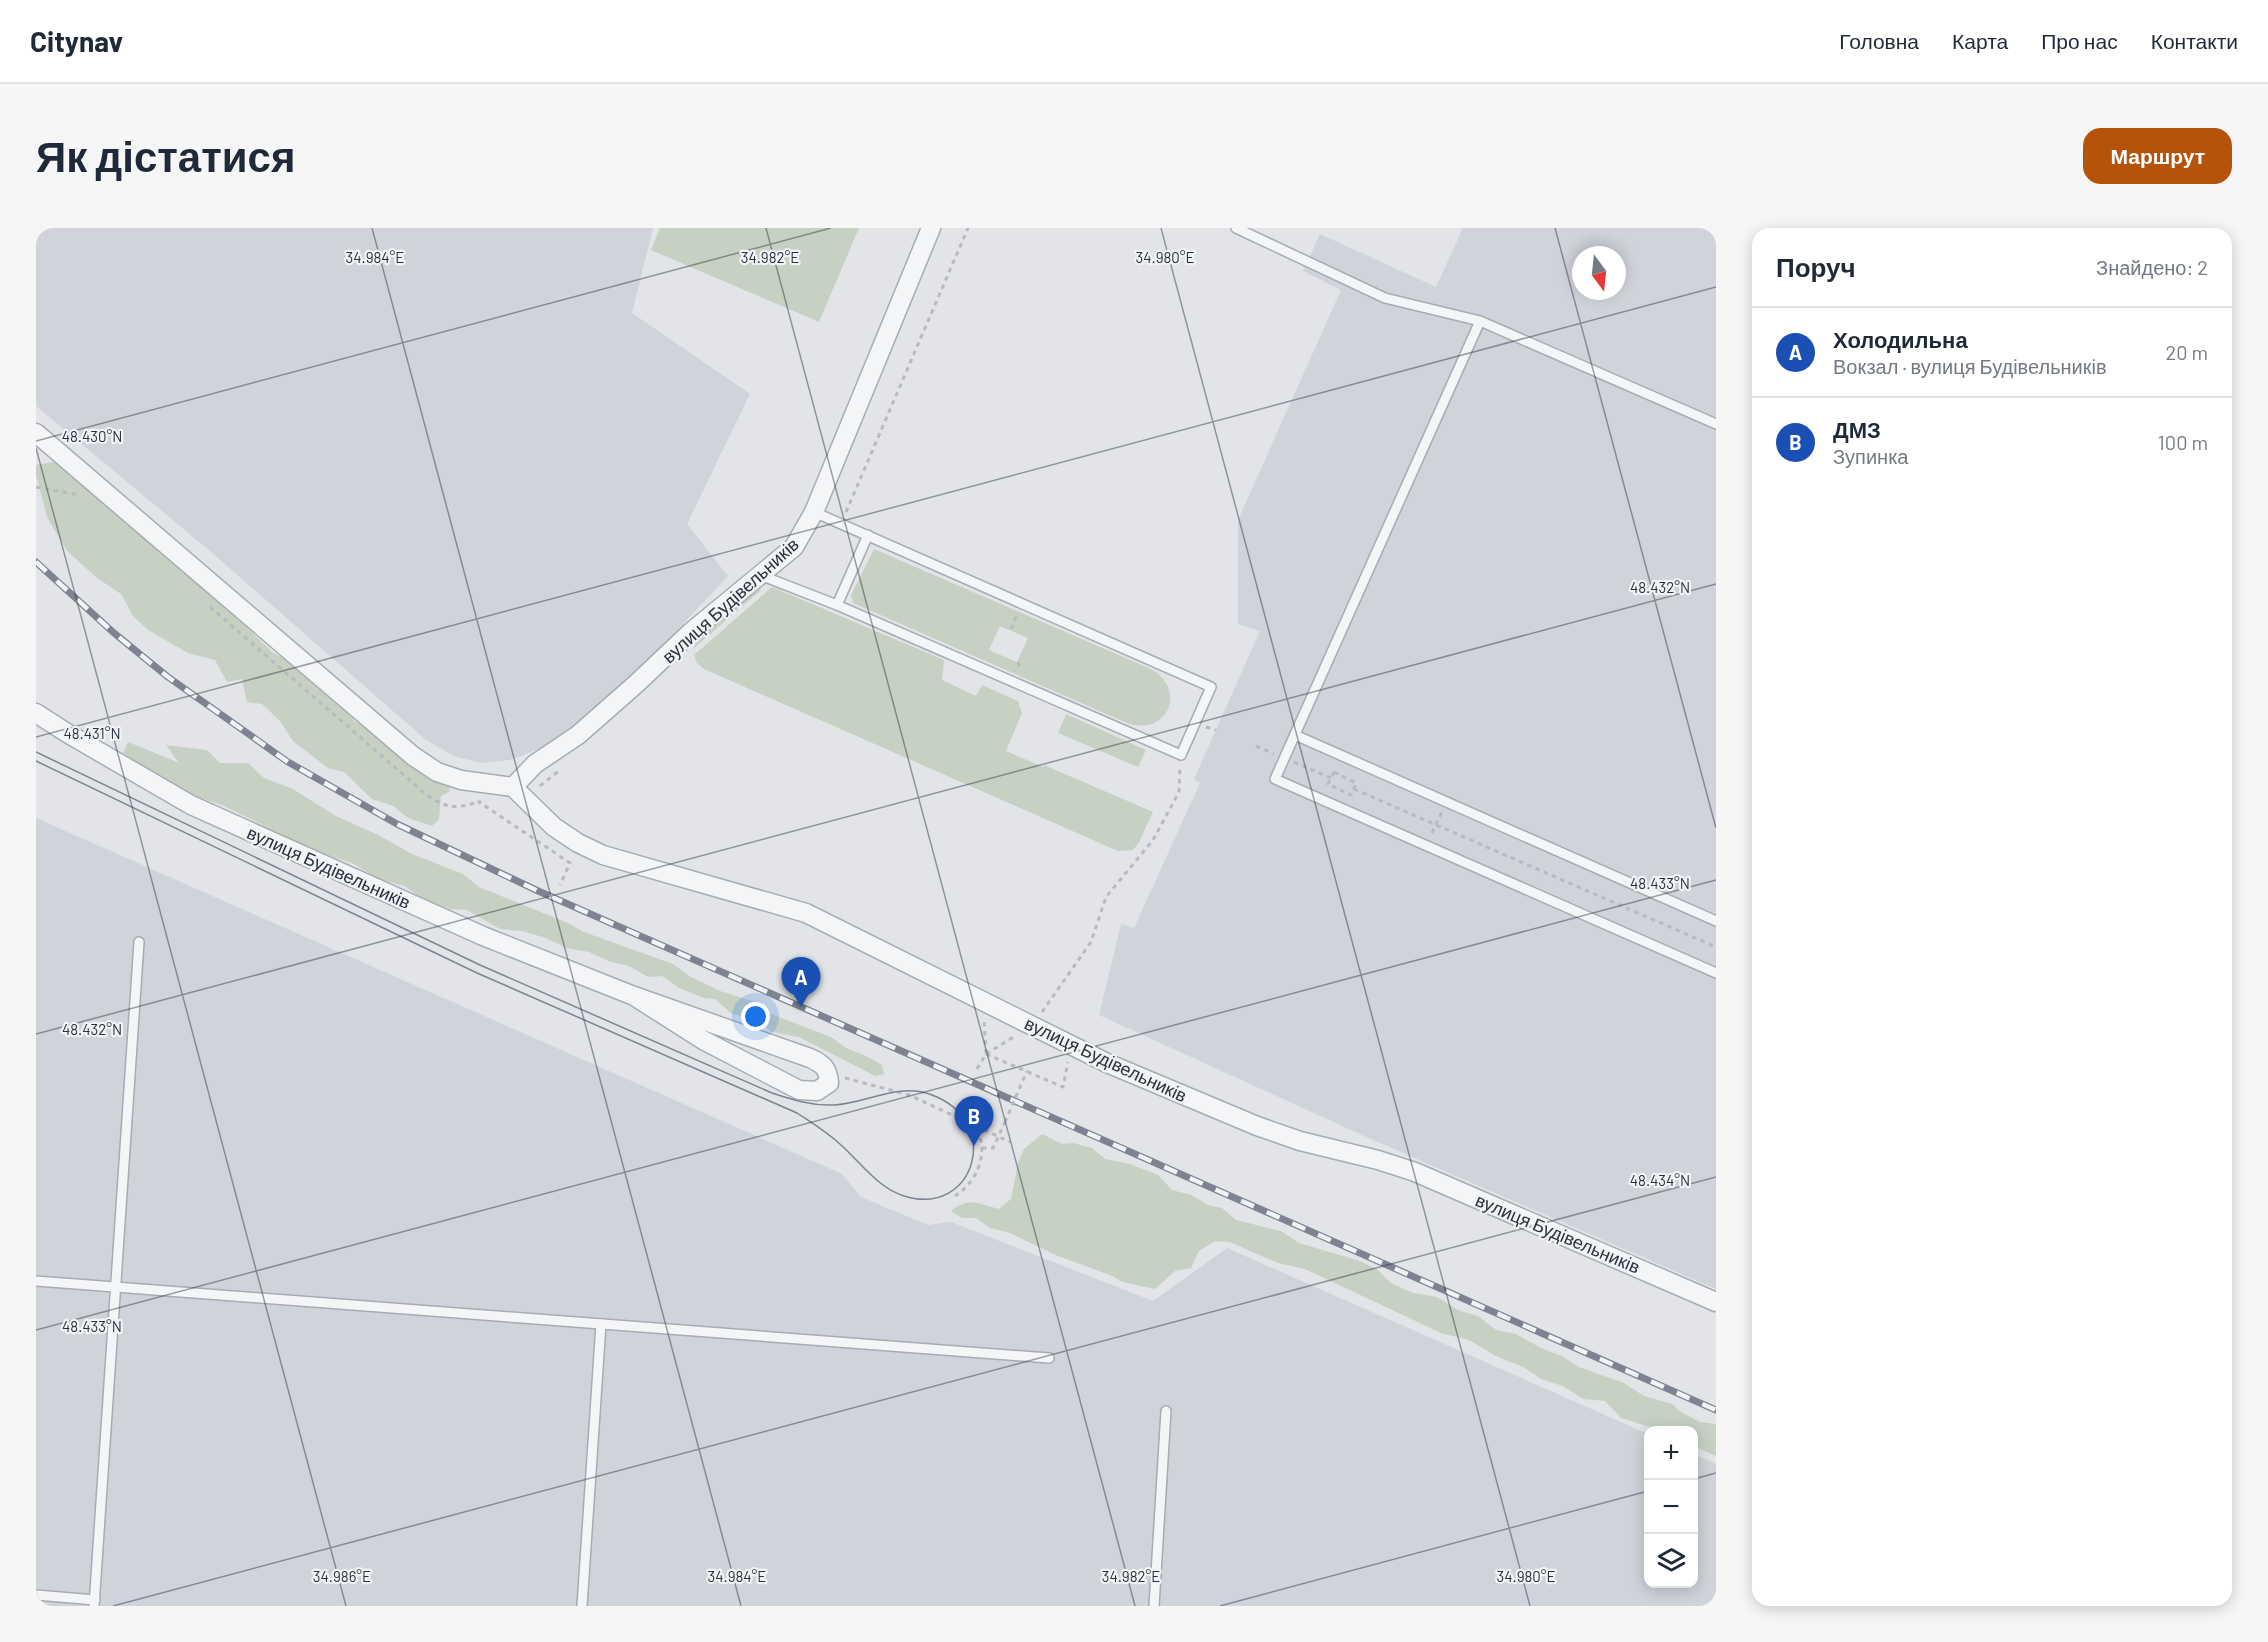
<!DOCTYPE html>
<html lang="uk">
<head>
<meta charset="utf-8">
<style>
  body { margin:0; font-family:Barlow,sans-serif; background:#f6f6f7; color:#1f2937 }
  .controls { position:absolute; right:18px; bottom:18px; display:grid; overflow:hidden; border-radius:12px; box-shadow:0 3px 15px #0003 }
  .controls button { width:54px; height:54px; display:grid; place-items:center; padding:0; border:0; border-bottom:2px solid #e0e1e3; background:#fff; color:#1f2937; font:30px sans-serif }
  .compass { position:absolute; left:1536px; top:18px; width:54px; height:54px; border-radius:50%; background:#fff; box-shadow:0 3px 15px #0003; rotate:165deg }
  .you { position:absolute; left:720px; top:789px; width:21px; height:21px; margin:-15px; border:4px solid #fff; border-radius:50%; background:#1a73e8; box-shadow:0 0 0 9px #1a73e833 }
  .badge { display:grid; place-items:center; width:39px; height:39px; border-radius:50%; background:#b45309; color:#fff; font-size:20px; font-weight:700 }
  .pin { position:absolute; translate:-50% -50px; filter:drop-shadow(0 2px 3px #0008) }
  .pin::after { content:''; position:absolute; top:32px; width:21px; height:18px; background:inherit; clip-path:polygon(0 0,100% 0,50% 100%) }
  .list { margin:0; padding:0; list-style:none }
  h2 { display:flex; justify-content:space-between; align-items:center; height:78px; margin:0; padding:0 24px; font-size:26px }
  h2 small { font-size:20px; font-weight:400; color:#747a83 }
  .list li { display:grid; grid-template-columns:39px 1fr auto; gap:18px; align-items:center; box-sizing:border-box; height:90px; padding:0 24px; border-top:2px solid #e0e1e3 }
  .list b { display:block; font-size:22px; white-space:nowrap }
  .list p { margin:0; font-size:20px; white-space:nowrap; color:#747a83 }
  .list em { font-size:20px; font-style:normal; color:#747a83 }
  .icon { flex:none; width:33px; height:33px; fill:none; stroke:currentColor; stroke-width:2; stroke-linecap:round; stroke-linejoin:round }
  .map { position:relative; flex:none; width:1680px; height:1378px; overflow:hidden; border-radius:18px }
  header { display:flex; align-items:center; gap:36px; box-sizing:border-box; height:84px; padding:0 30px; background:#fff; border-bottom:2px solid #e0e1e3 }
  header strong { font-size:28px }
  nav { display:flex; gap:33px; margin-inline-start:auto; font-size:21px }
  .intro { display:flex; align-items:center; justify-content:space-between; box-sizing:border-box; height:144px; padding:0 36px }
  h1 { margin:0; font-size:42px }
  .button { padding:15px 27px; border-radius:18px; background:#b45309; color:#fff; font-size:21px; font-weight:700 }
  main { display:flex; gap:36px; padding:0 36px }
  aside { flex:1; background:#fff; border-radius:18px; box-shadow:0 3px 15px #0003 }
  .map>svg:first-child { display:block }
</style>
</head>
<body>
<header>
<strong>Citynav</strong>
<nav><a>Головна</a><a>Карта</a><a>Про нас</a><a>Контакти</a></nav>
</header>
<div class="intro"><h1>Як дістатися</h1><a class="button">Маршрут</a></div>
<main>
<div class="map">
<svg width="1680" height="1378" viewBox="0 0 1680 1378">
  <rect width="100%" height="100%" fill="#e2e4e8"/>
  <!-- built -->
  <g fill="#d0d3da" fill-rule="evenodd">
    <polygon points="0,0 617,0 596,85 714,166 651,296 692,348 589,458 532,504 502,521 475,532 445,535 417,528 389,511 175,324 0,178"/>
    <path d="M 1427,0 L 1680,0 L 1680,1061 L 1328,908 L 1063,787 L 1085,696 L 1098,700 L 1164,555 L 1158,551 L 1224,403 L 1202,396 L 1202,292 L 1305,62 L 1267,43 L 1284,6 L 1400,59 ZM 1545,27 L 1581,27 L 1581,63 L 1545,63 Z"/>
    <polygon points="0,590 806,946 825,969 892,997 915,994 1117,1073 1191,1020 1612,1206 1612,1356 1658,1356 1658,1226 1680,1236 1680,1378 0,1378"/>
  </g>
  <!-- green -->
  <g fill="#c6d1c4" fill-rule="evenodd">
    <polygon points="624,0 823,0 783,94 615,22"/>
    <polygon points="22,233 103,298 109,311 121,314 166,360 200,385 207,396 236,424 262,437 315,486 318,493 336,503 414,557 413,564 405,568 403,591 396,598 372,590 357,578 336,571 308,544 292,540 257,513 244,493 226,476 211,474 206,451 191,454 179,432 152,425 112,402 97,388 85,366 61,350 31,323 11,289 0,247 0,237"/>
    <path d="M 838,321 L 1115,441 C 1152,462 1131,509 1091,495 L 817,375 L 815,367 ZM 964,398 L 992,410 L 981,434 L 953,422 Z"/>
    <polygon points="736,359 908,432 906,452 940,468 946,457 982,473 986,485 970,523 1007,539 1008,537 1117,584 1102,616 1097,622 1082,623 668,441 661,435 658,427"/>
    <polygon points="724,360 725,362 657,421 660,414 713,367"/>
    <polygon points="1030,486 1110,522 1102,539 1022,505"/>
    <polygon points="92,514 143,535 130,517 171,522 184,535 212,535 228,550 257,561 298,587 342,607 376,626 427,646 443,659 532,695 548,704 637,736 655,749 684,763 720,774 735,786 795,809 810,820 830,828 846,837 848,846 839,848 763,809 736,804 717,790 696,786 679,771 668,770 643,760 626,748 612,749 593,738 572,733 553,724 530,720 510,710 486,703 464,701 431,682 415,681 389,673 369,658 342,651 316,635 266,619 241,604 186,577 157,568 122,549 87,525"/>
    <path d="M 1006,906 L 1026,916 L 1037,915 L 1056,920 L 1069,931 L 1094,936 L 1122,947 L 1136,962 L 1155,967 L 1172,977 L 1186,980 L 1200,992 L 1245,1003 L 1263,1015 L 1324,1033 L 1342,1042 L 1355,1055 L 1377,1065 L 1401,1069 L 1422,1082 L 1442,1088 L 1460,1102 L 1480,1106 L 1505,1120 L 1526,1128 L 1543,1139 L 1588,1155 L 1608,1168 L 1636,1176 L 1645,1184 L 1664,1194 L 1680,1196 L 1680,1228 L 1658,1218 L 1658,1202 L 1623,1202 L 1585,1190 L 1569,1173 L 1547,1171 L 1527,1158 L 1505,1151 L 1489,1140 L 1460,1128 L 1433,1112 L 1405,1105 L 1269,1041 L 1242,1035 L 1194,1014 L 1179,1013 L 1163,1023 L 1155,1040 L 1139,1043 L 1119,1061 L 1087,1054 L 1074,1047 L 1022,1028 L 974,1005 L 954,1000 L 940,990 L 926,990 L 915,983 C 934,968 941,976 963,981 L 975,971 L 982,935 L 988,921 Z"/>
  </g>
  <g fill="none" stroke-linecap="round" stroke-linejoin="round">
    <!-- service casing -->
    <g stroke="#a8abb2" stroke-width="12">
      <g id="service">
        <polyline points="1200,0 1349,70 1444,93 1680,196"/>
        <polyline points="1444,93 1239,551 1680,745"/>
        <polyline points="724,347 801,377 1145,527 1175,459 778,284"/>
        <polyline points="801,377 832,307"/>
        <polyline points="1259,507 1680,693"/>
        <polyline points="0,1053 1013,1130"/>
        <polyline points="0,1367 59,1372"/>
        <polyline points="58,1378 103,714"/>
        <polyline points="546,1378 565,1096"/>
        <polyline points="1118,1378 1130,1183"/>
      </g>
    </g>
    <!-- minor casing -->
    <g stroke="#a8abb2" stroke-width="21">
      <g id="minor">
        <polyline points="0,205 377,528 401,544 425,552 477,559 518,599 542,615 567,627 770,685 1071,835 1221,898 1264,913 1342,932 1379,944 1680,1074"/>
        <path d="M 0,485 L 31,505 L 155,577 L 447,708 L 598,768 L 774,830 C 787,836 792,840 793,855 L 781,863 L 763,862 L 667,812 L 598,768"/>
        <polyline points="477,559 499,536 542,507 600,456 655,404 758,319 778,284 895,0"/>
      </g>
    </g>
    <!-- path -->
    <g stroke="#b8bac0" stroke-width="3" stroke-dasharray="4.5 4.5" stroke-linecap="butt">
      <polyline points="0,259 44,267"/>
      <polyline points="810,284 932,0"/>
      <path d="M 174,379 L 392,568 C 414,582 420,580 443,574"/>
      <polyline points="975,401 981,386"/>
      <polyline points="982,434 985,442"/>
      <polyline points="1170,499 1180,502"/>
      <polyline points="1220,518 1238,526"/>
      <polyline points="1258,534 1295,550"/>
      <polygon points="1298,544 1320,555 1315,567 1292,556"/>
      <polyline points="504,558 524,542"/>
      <polyline points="1318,561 1680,719"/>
      <polyline points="445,573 443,574 534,635 524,657"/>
      <polyline points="1396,605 1406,584"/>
      <polyline points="1006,784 1055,714 1070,669 1117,612 1143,564 1144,538"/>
      <polyline points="950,826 979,808"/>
      <polyline points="950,826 1027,859 1032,834"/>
      <polyline points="941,841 950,826 948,791"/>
      <path d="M 809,850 L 873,867 L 940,898 C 953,924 943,952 919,968"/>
      <polyline points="940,898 974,914"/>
      <polyline points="946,920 957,920 969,894"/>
    </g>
    <!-- service -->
    <use href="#service" stroke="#f4f5f7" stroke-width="9"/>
    <!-- minor -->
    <use href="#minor" stroke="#f4f5f7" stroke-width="18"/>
    <!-- tram -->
    <path stroke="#7d8390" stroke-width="1.5" d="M 0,524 L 444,737 L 736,865 C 757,872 776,878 798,877 C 831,875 863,854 896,867 C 968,894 938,990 868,968 C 842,960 824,934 805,917 C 791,904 776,895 761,885 L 441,745 L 0,533"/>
    <!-- rail casing -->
    <g stroke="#7d8390" stroke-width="7">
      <polyline id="rail" points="0,334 78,405 132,449 252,534 361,596 500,662 1680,1182"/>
    </g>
    <!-- rail -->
    <use href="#rail" stroke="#f1f3f6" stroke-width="4.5" stroke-dasharray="14" stroke-linecap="butt"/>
    <!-- path-bridge -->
    <polyline stroke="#b8bac0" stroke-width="3" stroke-dasharray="4.5 4.5" stroke-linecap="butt" points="969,894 991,843"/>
  </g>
  <!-- ticks -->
  <path fill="none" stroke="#2c313e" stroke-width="1.5" stroke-opacity="0.45" d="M 336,0 L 705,1378M 730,0 L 1099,1378M 1125,0 L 1494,1378M 1519,0 L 1680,600M 0,213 L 795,0M 0,220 L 310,1378M 0,509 L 1680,59M 0,806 L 1680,356M 0,1102 L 1680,652M 1658,1251 L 1680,1245M 77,1378 L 1680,949M 1184,1378 L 1612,1263"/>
  <g text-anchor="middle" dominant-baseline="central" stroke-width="4.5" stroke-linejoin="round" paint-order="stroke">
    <!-- street labels -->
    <g font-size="18" fill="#2c313e" stroke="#f1f3f6">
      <text transform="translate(694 372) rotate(-42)">вулиця Будівельників</text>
      <text transform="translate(293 639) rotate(24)">вулиця Будівельників</text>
      <text transform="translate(1070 831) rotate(25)">вулиця Будівельників</text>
      <text transform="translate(1522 1005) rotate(23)">вулиця Будівельників</text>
    </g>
  </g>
  <g font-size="15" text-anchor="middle" fill="#2c313e" stroke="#f1f3f6" stroke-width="4.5" stroke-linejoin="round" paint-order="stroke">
    <text x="339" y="35">34.984°E</text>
    <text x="734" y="35">34.982°E</text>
    <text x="1129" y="35">34.980°E</text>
    <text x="56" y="214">48.430°N</text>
    <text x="1624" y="365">48.432°N</text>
    <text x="56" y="511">48.431°N</text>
    <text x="1624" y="661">48.433°N</text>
    <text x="56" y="807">48.432°N</text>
    <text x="1624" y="958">48.434°N</text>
    <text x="56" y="1104">48.433°N</text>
    <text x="306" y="1354">34.986°E</text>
    <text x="701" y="1354">34.984°E</text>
    <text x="1095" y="1354">34.982°E</text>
    <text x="1490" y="1354">34.980°E</text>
  </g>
</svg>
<div class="controls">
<button>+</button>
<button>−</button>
<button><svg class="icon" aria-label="layers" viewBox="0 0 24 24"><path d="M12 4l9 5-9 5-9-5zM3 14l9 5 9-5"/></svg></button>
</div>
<svg class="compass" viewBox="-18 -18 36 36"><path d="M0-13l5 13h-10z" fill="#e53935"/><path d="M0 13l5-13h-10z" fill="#747a83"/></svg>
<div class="you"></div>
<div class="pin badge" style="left:765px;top:779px;background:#1a4fb4">A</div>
<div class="pin badge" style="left:938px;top:918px;background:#1a4fb4">B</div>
</div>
<aside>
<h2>Поруч<small>Знайдено: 2</small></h2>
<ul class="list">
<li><span class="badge" style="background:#1a4fb4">A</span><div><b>Холодильна</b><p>Вокзал · вулиця Будівельників</p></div><em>20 m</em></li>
<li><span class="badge" style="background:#1a4fb4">B</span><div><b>ДМЗ</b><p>Зупинка</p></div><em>100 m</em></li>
</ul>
</aside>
</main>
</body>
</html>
